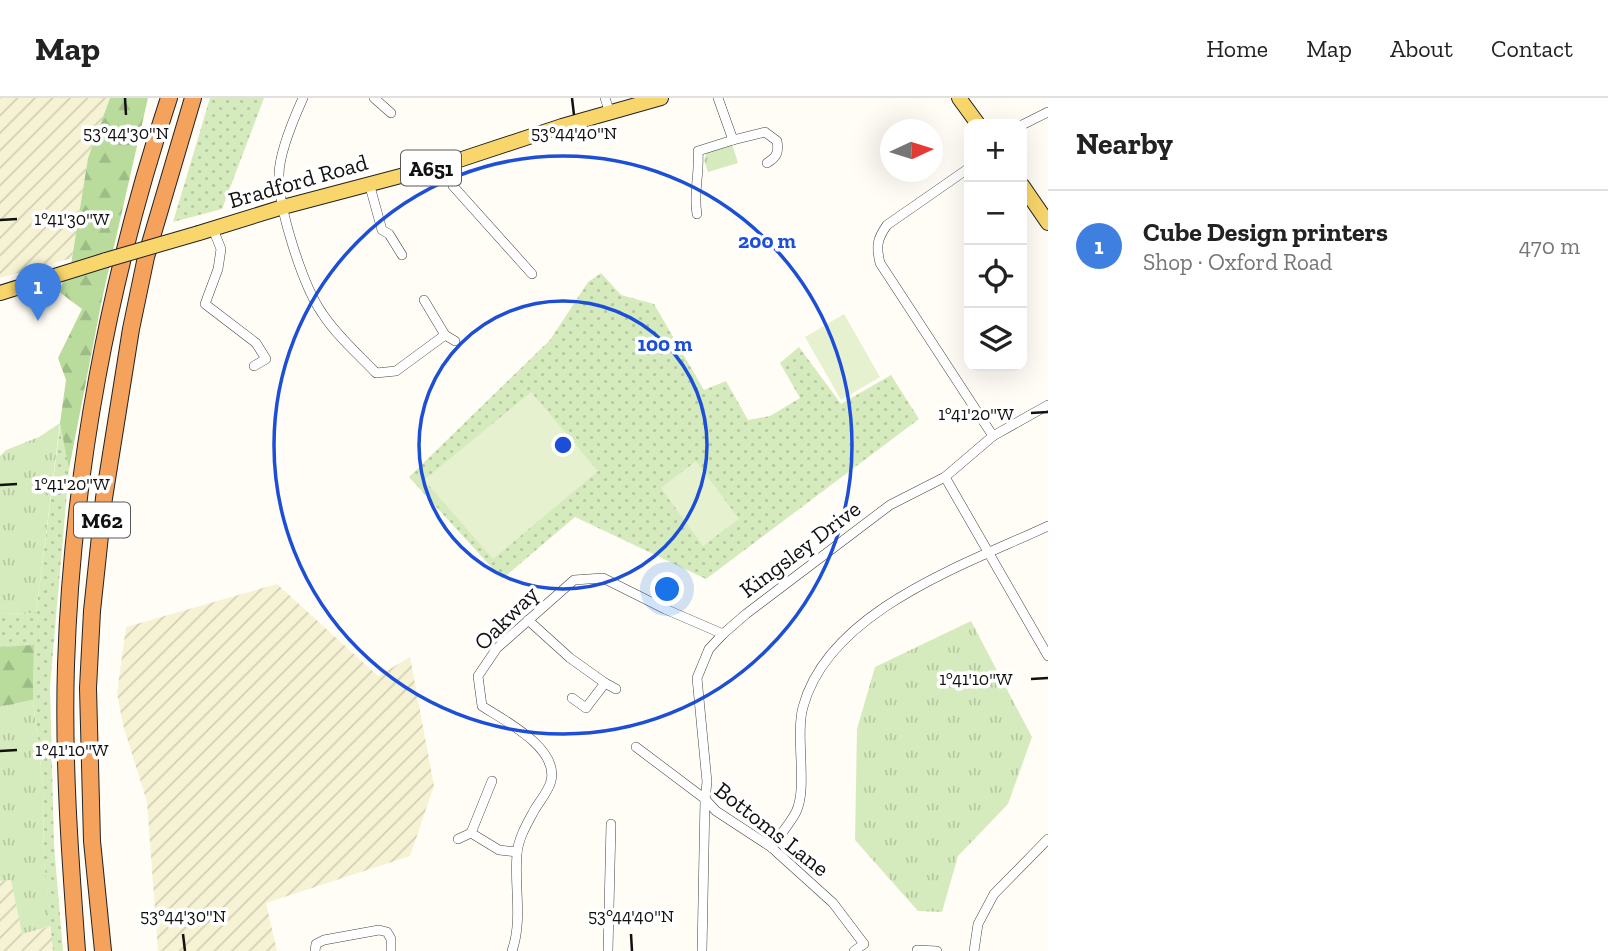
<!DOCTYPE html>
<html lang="en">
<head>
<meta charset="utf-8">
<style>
  body { margin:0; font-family:"Zilla Slab",serif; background:#f2f2f2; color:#222 }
  .controls { position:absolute; right:21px; top:21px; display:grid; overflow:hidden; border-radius:14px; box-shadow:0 7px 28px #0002 }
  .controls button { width:63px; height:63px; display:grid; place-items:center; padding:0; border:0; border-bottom:2px solid #e0e0e0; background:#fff; color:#222; font:35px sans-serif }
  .compass { position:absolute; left:880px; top:21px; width:63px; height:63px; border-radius:50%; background:#fff; box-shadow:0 7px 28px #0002; rotate:86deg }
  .you { position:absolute; left:668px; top:492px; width:24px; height:24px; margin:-18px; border:5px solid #fff; border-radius:50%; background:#1a73e8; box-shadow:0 0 0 10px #1a73e833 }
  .badge { display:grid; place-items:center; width:46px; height:46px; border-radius:50%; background:#c4262e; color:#fff; font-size:23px; font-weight:700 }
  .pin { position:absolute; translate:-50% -58px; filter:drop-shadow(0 2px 4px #0008) }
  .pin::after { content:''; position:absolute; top:37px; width:24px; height:21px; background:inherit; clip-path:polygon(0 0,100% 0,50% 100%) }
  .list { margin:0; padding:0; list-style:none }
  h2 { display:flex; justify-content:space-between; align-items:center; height:91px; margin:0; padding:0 28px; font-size:30px }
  h2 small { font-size:23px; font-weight:400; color:#767676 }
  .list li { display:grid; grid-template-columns:46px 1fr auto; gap:21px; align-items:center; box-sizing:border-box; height:112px; padding:0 28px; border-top:2px solid #e0e0e0 }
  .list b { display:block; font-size:26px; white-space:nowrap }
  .list p { margin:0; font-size:23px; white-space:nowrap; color:#767676 }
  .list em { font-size:23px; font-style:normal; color:#767676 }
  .icon { flex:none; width:38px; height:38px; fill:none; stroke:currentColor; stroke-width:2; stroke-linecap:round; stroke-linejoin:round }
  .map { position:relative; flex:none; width:1048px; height:853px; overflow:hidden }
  header { display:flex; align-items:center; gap:42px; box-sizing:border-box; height:98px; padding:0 35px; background:#fff; border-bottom:2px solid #e0e0e0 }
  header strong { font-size:33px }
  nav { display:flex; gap:38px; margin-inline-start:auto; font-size:24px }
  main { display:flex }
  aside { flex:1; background:#fff }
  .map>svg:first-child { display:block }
</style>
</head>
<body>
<header>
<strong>Map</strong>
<nav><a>Home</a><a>Map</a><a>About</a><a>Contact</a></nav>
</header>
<main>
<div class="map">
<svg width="1048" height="853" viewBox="0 0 1048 853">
  <defs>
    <pattern id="farmland-furrows" width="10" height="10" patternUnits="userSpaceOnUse" patternTransform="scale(1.75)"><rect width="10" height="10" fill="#f6f3d4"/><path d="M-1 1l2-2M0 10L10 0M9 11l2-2" fill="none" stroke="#d2cfb5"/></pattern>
    <pattern id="grass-dots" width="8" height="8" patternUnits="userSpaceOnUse" patternTransform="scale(1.75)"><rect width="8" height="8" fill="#d5ebbd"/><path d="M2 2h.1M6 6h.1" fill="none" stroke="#b6c8a1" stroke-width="1.8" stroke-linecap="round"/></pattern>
    <pattern id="forest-firs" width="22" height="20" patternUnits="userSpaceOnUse" patternTransform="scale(1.75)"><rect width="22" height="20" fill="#b9dc9c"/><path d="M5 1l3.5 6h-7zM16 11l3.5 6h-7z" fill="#9ebc85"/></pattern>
    <pattern id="park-tufts" width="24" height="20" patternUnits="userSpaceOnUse" patternTransform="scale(1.75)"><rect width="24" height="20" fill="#d5ebbd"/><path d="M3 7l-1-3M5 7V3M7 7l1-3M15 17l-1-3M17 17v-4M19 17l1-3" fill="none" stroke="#b6c8a1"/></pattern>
  </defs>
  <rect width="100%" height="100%" fill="#fffdf5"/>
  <!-- farmland -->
  <g fill="url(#farmland-furrows)">
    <polygon points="0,0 110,0 88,60 72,160 0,180"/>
    <polygon points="277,486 378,578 410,559 434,688 410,758 266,805 277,853 158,853 147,704 123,627 117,595 126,529"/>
    <polygon points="11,781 22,836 51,828 53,853 0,853 0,783"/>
  </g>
  <!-- grass -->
  <g fill="url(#grass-dots)">
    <polygon points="210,0 264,0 222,111 173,124"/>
    <polygon points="601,175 621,197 654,206 704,292 726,283 748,322 770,318 800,300 780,265 799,249 841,306 891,277 919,321 706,481 575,419 502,481 409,379 550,242 588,184"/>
    <polygon points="61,321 69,371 50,588 54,747 63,853 53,853 44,763 43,688 33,602 34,548 0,549 0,516 36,515"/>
  </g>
  <!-- forest -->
  <g fill="url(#forest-firs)">
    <polygon points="110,0 148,0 102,201 69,371 60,325 66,282 58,260 82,211 58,193 70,173 88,60"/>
    <polygon points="34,547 33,602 0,609 0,549"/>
  </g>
  <!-- park -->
  <g fill="url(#park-tufts)">
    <polygon points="732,46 738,65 708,74 704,62 707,54"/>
    <polygon points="60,325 36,515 0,516 0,358 6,352 39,339"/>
    <polygon points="971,523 1032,639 1008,706 958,758 942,814 918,813 855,742 857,631 875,569"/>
    <polygon points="33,602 43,688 44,763 51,828 22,836 11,782 0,783 0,609"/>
  </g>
  <!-- pitch -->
  <g fill="#e6f2cf">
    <polygon points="844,216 880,279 841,302 805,239"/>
    <polygon points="531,294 598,373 493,461 424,382"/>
    <polygon points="696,363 739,421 703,448 661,390"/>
  </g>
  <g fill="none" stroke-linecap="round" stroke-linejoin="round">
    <!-- minor casing -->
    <g stroke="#444" stroke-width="10">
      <g id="minor">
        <path d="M 303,0 C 294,20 279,56 279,77 C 278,110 303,188 322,215 C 336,237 358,256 376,275 L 396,273 L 445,237 L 424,202"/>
        <polyline points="374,0 391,15"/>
        <polyline points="605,0 610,15"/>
        <path d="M 718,0 L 733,42 L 765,34 L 777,43 C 779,54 777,59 767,65"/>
        <polyline points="1022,27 1048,14"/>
        <polyline points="450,65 453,88 532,176"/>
        <path d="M 969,70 L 887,127 C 877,141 876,148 880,165 L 993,338"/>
        <polyline points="369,85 382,132 389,136 402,157"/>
        <path d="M 697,116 C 693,95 700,75 698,53 L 733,42"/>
        <polyline points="213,131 221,151 218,171 205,206 256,245 266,261 254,268"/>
        <polyline points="445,237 455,243"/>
        <polyline points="945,379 1048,558"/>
        <polyline points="528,522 570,560 605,585 586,610 572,600"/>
        <polyline points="605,585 616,591"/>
        <polyline points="636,649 705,701 716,713 771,749 833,805 864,846 854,853"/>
        <polyline points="492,683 471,735 499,752 517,754"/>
        <polyline points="458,741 471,735"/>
        <path d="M 771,749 C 779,738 790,726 796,714 C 808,690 795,638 803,609 C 829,512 967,466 1048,428"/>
        <polyline points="917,852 937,853"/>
        <polyline points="315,853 316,846 324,842 379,832 387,834 391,841 391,853"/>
        <path d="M 512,853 C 523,821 514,789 517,756 C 518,740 528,724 535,711 C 540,703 549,692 551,683 C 559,650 505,623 482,608 L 478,578 L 497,550 L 574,482 L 603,480 L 665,511 L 723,536"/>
        <polyline points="608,853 611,726"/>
        <polyline points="702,853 705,701 707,684 697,580 709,551 723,536 746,516 890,407 945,379 993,338 1048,307"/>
        <polyline points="974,853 978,826 994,796 1048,741"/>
      </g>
    </g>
    <!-- primary casing -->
    <g stroke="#222" stroke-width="16">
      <g id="primary">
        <polyline points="959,0 978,26"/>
        <polyline points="1022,87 1048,125"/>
        <polyline points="199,135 283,109 450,65 562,28 661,0"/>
        <polyline points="0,195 106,162"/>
      </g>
    </g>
    <!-- motorway casing -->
    <g stroke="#222" stroke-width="18">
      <g id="motorway">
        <path d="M 77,853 C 70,758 63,662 66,567 C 72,377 109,180 169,0"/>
        <polyline points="103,853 92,743 88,590 92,513 104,400 131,231 146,159 193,0"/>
      </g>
    </g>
    <!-- minor -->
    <use href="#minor" stroke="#fff" stroke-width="9"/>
    <!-- primary -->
    <use href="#primary" stroke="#f9d66b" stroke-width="14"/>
    <!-- motorway -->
    <use href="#motorway" stroke="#f5a25d" stroke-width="16"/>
    <!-- primary-bridge casing -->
    <g stroke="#222" stroke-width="16" stroke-linecap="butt">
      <polyline id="primary-bridge" points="106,162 199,135"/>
    </g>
    <!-- primary-bridge -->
    <use href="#primary-bridge" stroke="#f9d66b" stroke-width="14"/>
  </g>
  <!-- ticks -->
  <path fill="none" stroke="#111" stroke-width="2.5" d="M 125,0 L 126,17M 572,0 L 574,17M 0,122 L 17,121M 1031,315 L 1048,314M 0,387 L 17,386M 1031,581 L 1048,580M 0,653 L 17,652M 183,836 L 185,853M 631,836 L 632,853"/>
  <!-- distance rings -->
  <g fill="none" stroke="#1d4ed8" stroke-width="3.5">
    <circle cx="563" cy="347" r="144"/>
    <circle cx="563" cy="347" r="289"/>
  </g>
  <g text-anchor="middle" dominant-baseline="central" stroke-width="7" stroke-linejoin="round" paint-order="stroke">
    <!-- shield labels -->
    <g fill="#fff" stroke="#585858" stroke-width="2">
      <rect x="401" y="52.5" width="60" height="35" rx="5"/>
      <rect x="74" y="404.5" width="56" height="35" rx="5"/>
    </g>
    <g font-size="21" font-weight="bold" fill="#111">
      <text x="431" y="70">A651</text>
      <text x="102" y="422">M62</text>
    </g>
    <!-- street labels -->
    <g font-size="23" fill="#111" stroke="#fff">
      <text transform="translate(298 83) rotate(-16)">Bradford Road</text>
      <text transform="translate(800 451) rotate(-37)">Kingsley Drive</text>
      <text transform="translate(506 520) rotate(-45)">Oakway</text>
      <text transform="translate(772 731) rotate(38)">Bottoms Lane</text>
    </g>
  </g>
  <g font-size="18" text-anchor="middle" fill="#111" stroke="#fff" stroke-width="7" stroke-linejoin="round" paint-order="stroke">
    <text x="126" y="41">53°44'30"N</text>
    <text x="574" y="41">53°44'40"N</text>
    <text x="72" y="127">1°41'30"W</text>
    <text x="976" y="322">1°41'20"W</text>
    <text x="72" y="392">1°41'20"W</text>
    <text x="976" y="587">1°41'10"W</text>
    <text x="72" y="658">1°41'10"W</text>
    <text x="183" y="824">53°44'30"N</text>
    <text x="631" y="824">53°44'40"N</text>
  </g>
  <circle cx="563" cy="347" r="10" fill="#1d4ed8" stroke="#fff" stroke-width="3.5"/>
  <g font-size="21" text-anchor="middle" font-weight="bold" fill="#1d4ed8" stroke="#fff" stroke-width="7" stroke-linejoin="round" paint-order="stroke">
    <text x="767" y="150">200 m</text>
    <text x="665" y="253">100 m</text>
  </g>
</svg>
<div class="controls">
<button>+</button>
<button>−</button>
<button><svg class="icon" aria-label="locate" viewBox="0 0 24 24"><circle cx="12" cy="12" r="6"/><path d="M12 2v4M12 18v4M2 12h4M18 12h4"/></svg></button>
<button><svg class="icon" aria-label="layers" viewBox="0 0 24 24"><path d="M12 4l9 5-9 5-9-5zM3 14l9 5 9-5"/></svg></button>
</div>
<svg class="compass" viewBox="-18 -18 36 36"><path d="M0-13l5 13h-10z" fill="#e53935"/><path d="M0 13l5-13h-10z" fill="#767676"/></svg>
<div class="you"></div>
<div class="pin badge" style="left:38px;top:223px;background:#3f7fe0">1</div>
</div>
<aside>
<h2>Nearby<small></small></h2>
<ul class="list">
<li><span class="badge" style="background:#3f7fe0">1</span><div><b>Cube Design printers</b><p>Shop · Oxford Road</p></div><em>470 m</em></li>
</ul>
</aside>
</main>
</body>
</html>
